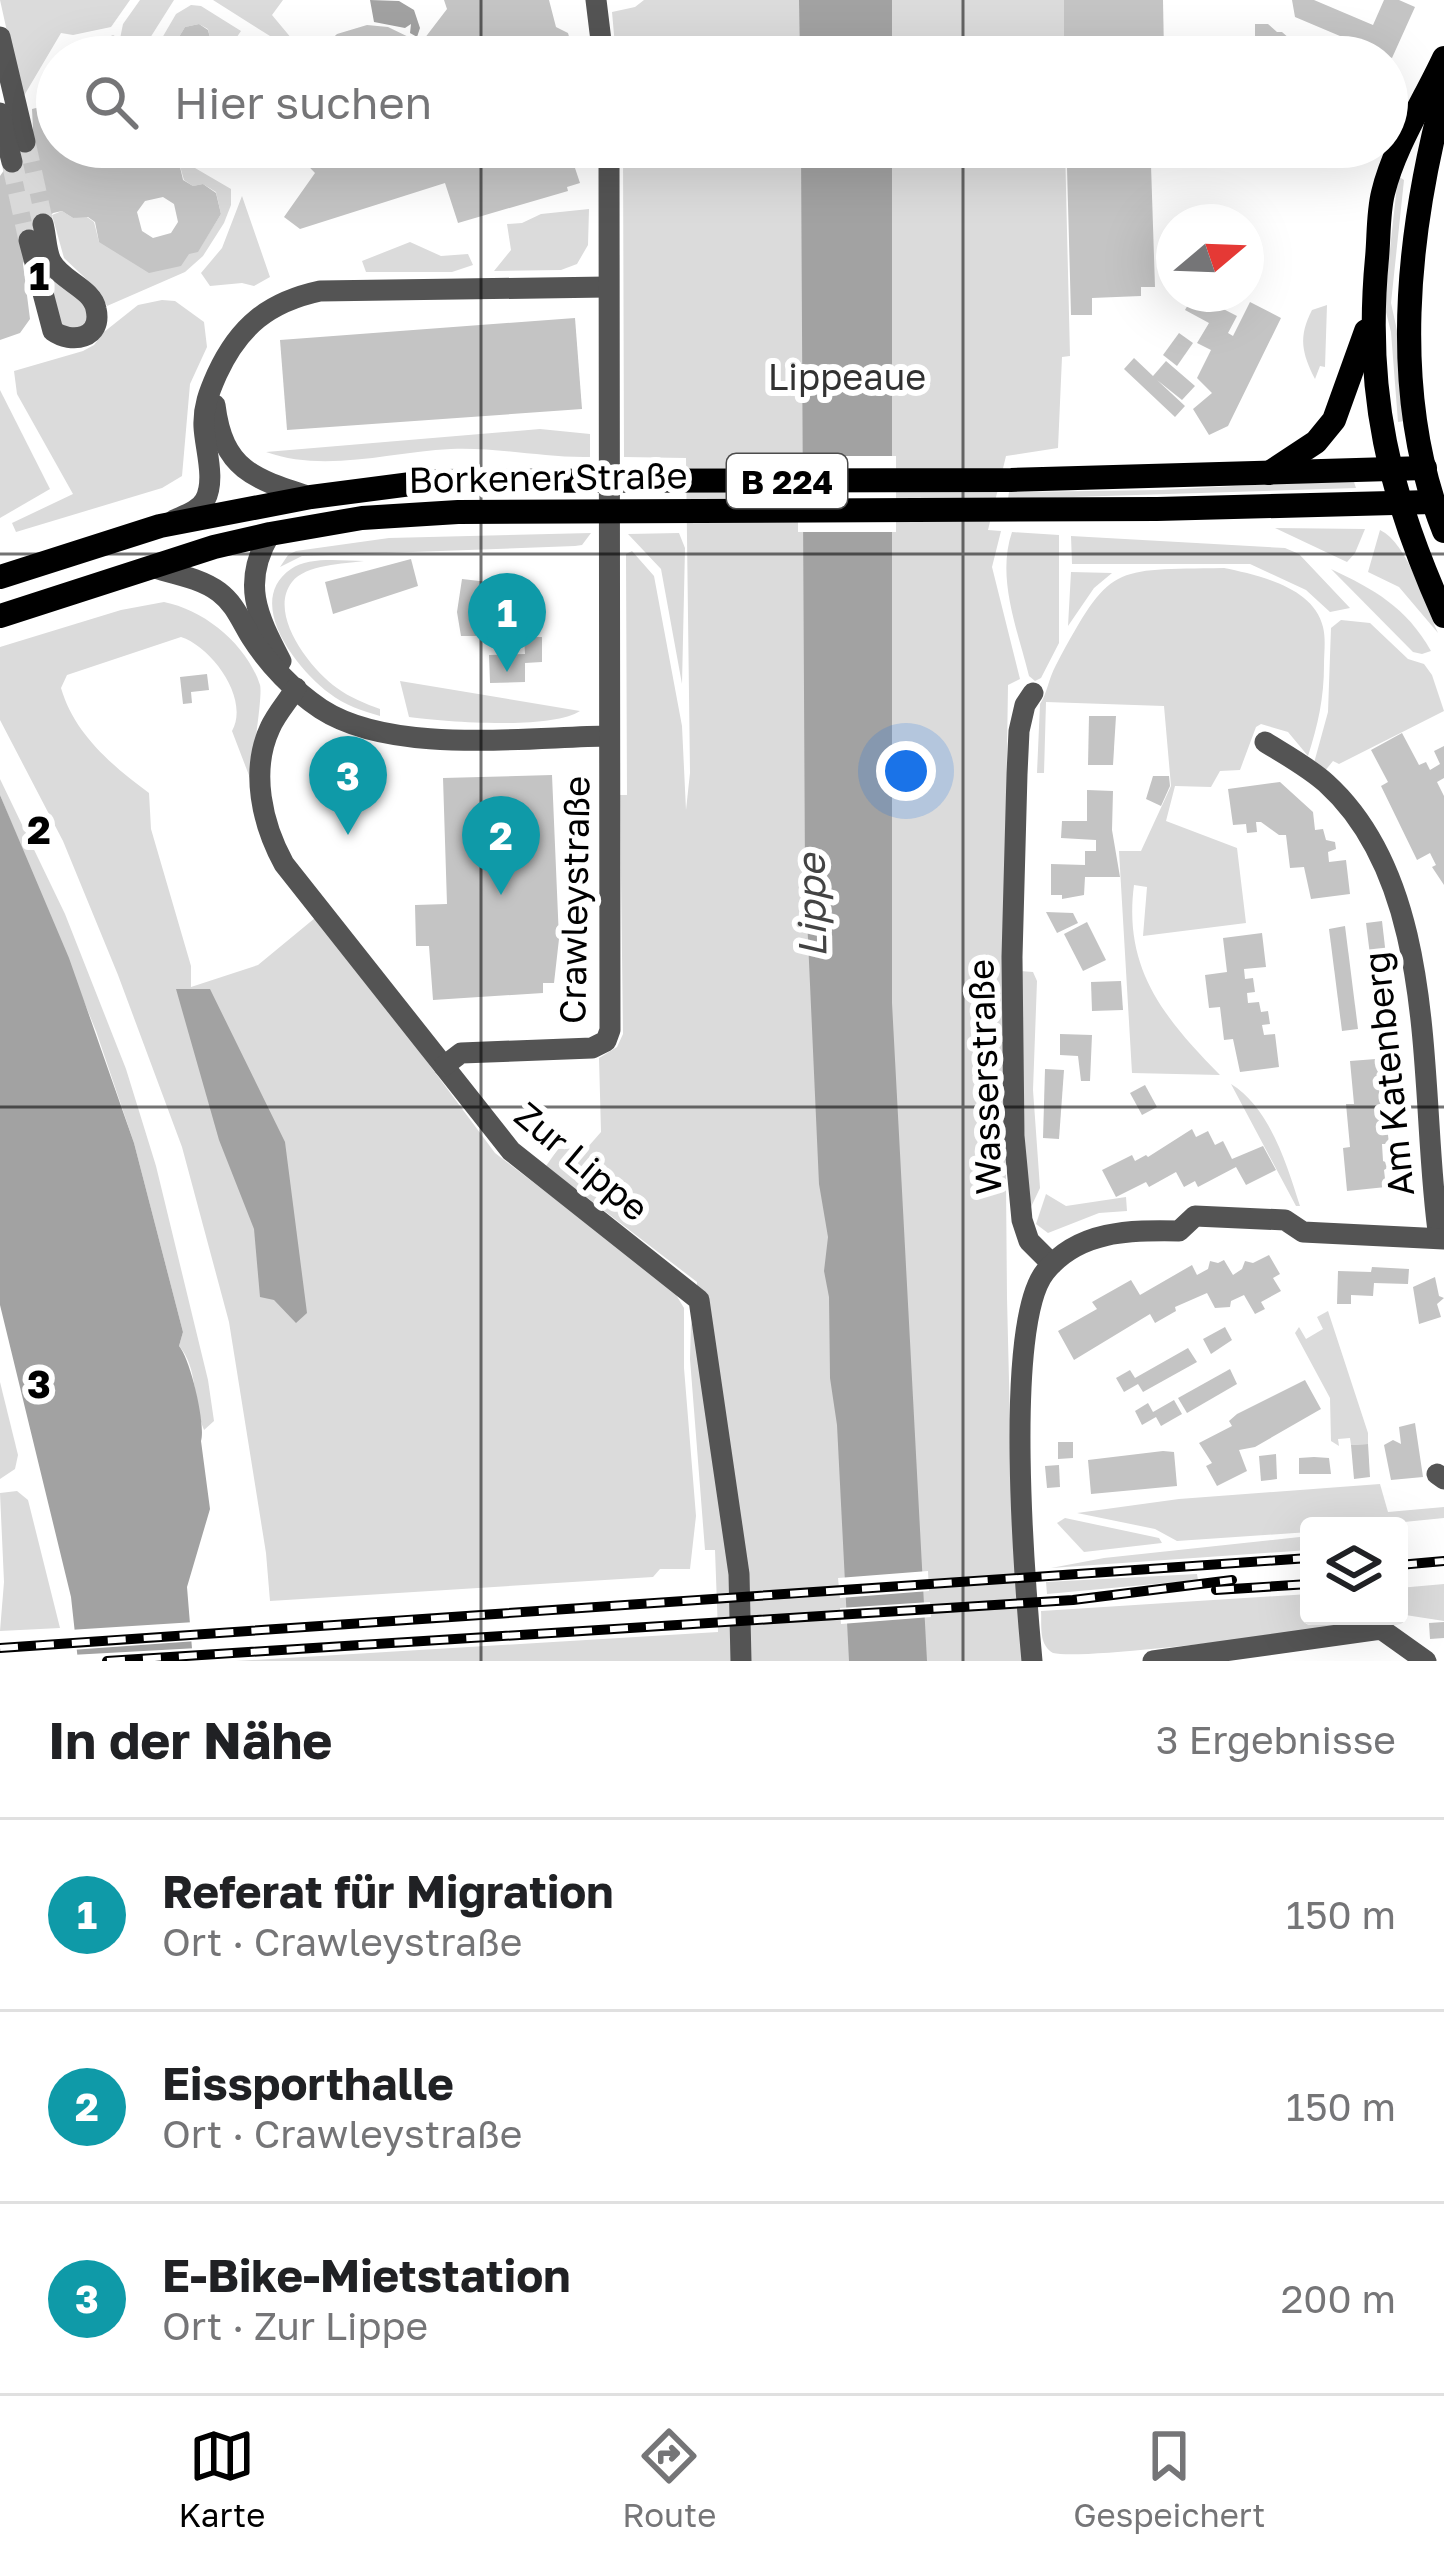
<!DOCTYPE html>
<html lang="de">
<head>
<meta charset="utf-8">
<style>
  body { margin:0; font-family:"Golos Text",sans-serif; background:#f2f2f2; color:#202124 }
  .controls { position:absolute; right:36px; bottom:36px; display:grid; overflow:hidden; border-radius:12px; box-shadow:0 12px 48px #0002 }
  .controls button { width:108px; height:108px; display:grid; place-items:center; padding:0; border:0; border-bottom:3px solid #e0e0e0; background:#fff; color:#202124; font:60px sans-serif }
  .compass { position:absolute; left:1156px; top:204px; width:108px; height:108px; border-radius:50%; background:#fff; box-shadow:0 12px 48px #0002; rotate:71deg }
  .you { position:absolute; left:906px; top:771px; width:42px; height:42px; margin:-30px; border:9px solid #fff; border-radius:50%; background:#1a73e8; box-shadow:0 0 0 18px #1a73e833 }
  .badge { display:grid; place-items:center; width:78px; height:78px; border-radius:50%; background:#000; color:#fff; font-size:39px; font-weight:700 }
  .pin { position:absolute; translate:-50% -99px; filter:drop-shadow(0 3px 6px #0008) }
  .pin::after { content:''; position:absolute; top:63px; width:42px; height:36px; background:inherit; clip-path:polygon(0 0,100% 0,50% 100%) }
  .list { margin:0; padding:0; list-style:none }
  h2 { display:flex; justify-content:space-between; align-items:center; height:156px; margin:0; padding:0 48px; font-size:51px }
  h2 small { font-size:39px; font-weight:400; color:#757577 }
  .list li { display:grid; grid-template-columns:78px 1fr auto; gap:36px; align-items:center; box-sizing:border-box; height:192px; padding:0 48px; border-top:3px solid #e0e0e0 }
  .list b { display:block; font-size:45px; white-space:nowrap }
  .list p { margin:0; font-size:39px; white-space:nowrap; color:#757577 }
  .list em { font-size:39px; font-style:normal; color:#757577 }
  .icon { flex:none; width:66px; height:66px; fill:none; stroke:currentColor; stroke-width:2; stroke-linecap:round; stroke-linejoin:round }
  .map { position:relative; flex:none; width:1444px; height:1661px; overflow:hidden }
  .search { position:absolute; background:#fff; box-shadow:0 12px 48px #0002; left:36px; right:36px; top:36px; height:132px; display:flex; align-items:center; gap:30px; box-sizing:border-box; padding:0 42px; border-radius:66px; color:#757577; font-size:45px }
  .sheet { height:732px; background:#fff }
  nav { display:flex; justify-content:space-around; align-items:center; box-sizing:border-box; height:168px; border-top:3px solid #e0e0e0; background:#fff; font-size:33px; color:#757577 }
  nav a { display:grid; justify-items:center; gap:6px }
  nav .on { color:#000 }
  .map>svg:first-child { display:block }
</style>
</head>
<body>
<div class="map">
<svg width="1444" height="1661" viewBox="0 0 1444 1661">
  <rect width="100%" height="100%" fill="#fff"/>
  <!-- green -->
  <g fill="#dbdbdb">
    <polygon points="0,0 130,0 111,27 73,35 61,33 22,99"/>
    <polygon points="140,0 174,0 138,57 59,57 65,48 95,43 113,35 120,39 123,24"/>
    <polygon points="213,0 283,0 272,15 292,39 302,38 318,50 313,57 278,57 270,36"/>
    <polygon points="644,0 1064,0 1064,57 616,57 612,12 635,7"/>
    <polygon points="191,5 201,6 241,31 232,44 224,40 218,49 212,46 208,29 199,24 185,27 179,37 183,57 151,57 176,14"/>
    <polygon points="623,147 1065,147 1070,356 1062,357 1058,448 1006,456 988,530 1001,531 992,567 1020,679 1008,685 1004,949 1007,1298 1012,1505 1024,1661 236,1661 718,1632 715,1550 705,1550 690,1359 691,1322 695,1335 697,1282 546,1166 558,1149 587,1148 601,1132 599,1058 617,1047 623,1034 620,795 627,795 626,554 632,551 654,576 682,726 686,810 690,773 686,458 624,457"/>
    <polygon points="183,161 231,189 231,205 224,223 203,256 185,272 107,306 99,291 64,258 52,215 62,211 73,218 84,215 94,222 99,242 189,253 198,251 221,214 216,192 203,184 193,186 184,180 180,166"/>
    <polygon points="1398,176 1404,180 1391,303 1398,335 1405,421 1398,422 1391,332 1384,304"/>
    <polygon points="242,196 270,277 254,286 242,283 210,286 201,273 222,248"/>
    <polygon points="589,209 588,245 577,264 561,270 494,271 511,250 507,224 522,223 541,214"/>
    <polygon points="36,229 88,307 86,326 63,331"/>
    <polygon points="410,242 441,256 468,254 473,265 452,272 366,272 362,261"/>
    <polygon points="162,300 175,301 204,322 207,347 190,384 182,476 162,488 16,532 12,523 73,494 17,394 14,371 83,351 94,345 104,332 138,305"/>
    <path d="M 1327,305 L 1325,367 L 1320,366 L 1315,379 C 1302,353 1298,337 1312,310 Z"/>
    <polygon points="0,390 50,489 0,518"/>
    <path d="M 540,429 L 590,434 L 590,457 C 543,458 498,447 451,449 C 390,452 325,473 266,452 Z"/>
    <polygon points="1311,482 1354,482 1356,488 1008,499 1009,492 1161,490"/>
    <polygon points="1275,528 1365,529 1355,553 1347,562"/>
    <path d="M 1380,530 C 1408,543 1425,605 1438,633 L 1399,587 L 1368,572 Z"/>
    <path d="M 1012,532 L 1059,535 L 1059,643 L 1041,678 L 1035,681 L 1029,676 C 1018,631 996,578 1012,532 Z"/>
    <polygon points="591,533 582,545 575,546 302,556 280,567 288,555 296,551 389,538"/>
    <polygon points="679,533 685,548 682,684 661,569 628,534"/>
    <polygon points="1071,536 1285,548 1299,554 1350,608 1330,612 1306,590 1250,564 1072,564"/>
    <path d="M 364,561 C 344,564 306,564 292,582 C 267,614 311,670 337,688 C 349,697 366,704 380,709 L 380,716 C 363,711 344,705 329,693 C 298,670 243,602 291,569 C 309,556 343,561 364,561 Z"/>
    <path d="M 1224,568 C 1258,575 1314,587 1323,627 C 1326,639 1324,653 1324,665 C 1324,698 1318,725 1308,756 L 1288,732 L 1261,724 L 1256,727 L 1240,770 L 1220,771 L 1211,787 L 1175,786 L 1166,821 L 1237,848 L 1246,923 L 1143,936 L 1147,887 L 1134,885 C 1123,969 1164,1018 1220,1075 L 1132,1073 L 1119,851 L 1141,851 L 1171,786 L 1164,706 L 1046,702 L 1044,773 L 1037,773 L 1040,704 C 1047,694 1048,680 1056,665 C 1111,563 1111,570 1224,568 Z"/>
    <path d="M 1331,569 C 1375,590 1406,607 1431,651 L 1422,654 L 1413,652 Z"/>
    <polygon points="1071,572 1112,573 1094,588 1068,626"/>
    <path d="M 164,602 C 205,610 247,645 260,685 C 263,696 252,762 250,778 L 232,731 C 250,699 212,647 181,637 L 67,675 L 61,688 C 74,733 111,765 149,793 L 151,829 L 191,966 L 191,987 L 258,965 L 315,918 L 367,981 L 495,1153 L 672,1288 L 684,1308 L 684,1368 L 696,1516 L 690,1569 L 660,1569 L 653,1577 L 270,1601 L 266,1553 L 229,1322 L 182,1147 L 118,975 L 63,841 L 0,720 L 0,647 L 121,610 Z"/>
    <polygon points="1341,620 1370,623 1408,659 1424,664 1432,675 1444,711 1339,764 1333,761 1324,772 1314,763 1328,712 1331,628"/>
    <path d="M 400,681 L 580,711 C 551,730 446,722 409,717 Z"/>
    <path d="M 0,779 L 65,914 L 126,1069 L 156,1166 L 208,1380 L 214,1421 L 204,1430 C 193,1403 198,1367 179,1346 L 183,1332 L 134,1143 L 96,1031 L 0,795 Z"/>
    <polygon points="1020,971 1033,972 1037,981 1033,1090 1040,1188 1031,1207 1026,1202"/>
    <path d="M 1231,1084 C 1270,1108 1287,1165 1300,1206 L 1296,1206 Z"/>
    <polygon points="1046,1194 1066,1206 1126,1197 1127,1211 1099,1213 1048,1233 1036,1224"/>
    <polygon points="1328,1311 1368,1433 1368,1444 1351,1445 1350,1438 1338,1439 1339,1446 1331,1441 1330,1398 1295,1333 1299,1327 1306,1339 1323,1329 1317,1317"/>
    <polygon points="0,1382 18,1455 15,1469 0,1479"/>
    <polygon points="1380,1484 1388,1512 1444,1507 1444,1518 1364,1526 1309,1526 1309,1532 1177,1541 1155,1529 1077,1513 1179,1499"/>
    <polygon points="17,1491 28,1500 60,1628 0,1631 4,1582 0,1493"/>
    <polygon points="1065,1518 1159,1538 1162,1543 1084,1552 1057,1523"/>
    <polygon points="1309,1536 1309,1550 1051,1568 1104,1558"/>
    <polygon points="1197,1574 1198,1580 1047,1594 1046,1582"/>
    <polygon points="1444,1584 1444,1621 1399,1614 1399,1588"/>
    <path d="M 1309,1594 L 1309,1616 L 1384,1616 L 1381,1621 C 1325,1629 1087,1661 1053,1653 C 1038,1644 1042,1625 1041,1611 Z"/>
  </g>
  <!-- water -->
  <g fill="#a2a2a2">
    <polygon points="370,0 399,1 414,10 420,28 417,37 410,33 411,24 405,28 374,22"/>
    <polygon points="799,0 892,0 892,57 800,57"/>
    <polygon points="801,147 892,147 892,1003 927,1661 849,1661 837,1425 830,1378 829,1297 824,1271 828,1237 819,1184 805,873"/>
    <path d="M 0,795 L 69,958 L 134,1143 L 183,1332 L 179,1346 C 190,1358 206,1424 201,1441 L 210,1509 L 187,1587 L 193,1661 L 78,1661 L 71,1597 L 0,1305 Z"/>
    <polygon points="210,989 285,1142 307,1313 296,1323 274,1300 260,1297 254,1229 219,1140 176,989"/>
  </g>
  <!-- pier -->
  <g fill="#fff">
    <rect x="798" y="456" width="98" height="76"/>
    <polygon points="928,1571 929,1591 840,1598 838,1578"/>
    <polygon points="930,1602 931,1617 841,1624 840,1608"/>
    <polygon points="195,1622 197,1641 71,1650 69,1630"/>
    <polygon points="198,1648 199,1661 72,1661 71,1655"/>
  </g>
  <!-- building -->
  <g fill="#c4c4c4" fill-rule="evenodd">
    <polygon points="444,0 549,0 556,27 568,33 573,51 570,57 313,57 337,34 367,25 388,27 421,43 447,9"/>
    <polygon points="1064,0 1163,0 1164,53 1064,57"/>
    <polygon points="1292,0 1314,0 1373,25 1384,0 1399,0 1415,7 1392,58 1295,17"/>
    <polygon points="199,24 208,30 215,57 183,57 179,37 185,27"/>
    <polygon points="1255,24 1268,24 1277,32 1282,32 1290,39 1290,57 1229,57 1229,53 1255,53"/>
    <path d="M 57,103 L 57,147 L 192,147 L 180,167 L 183,180 L 193,186 L 203,184 L 216,193 L 221,214 L 198,252 L 189,254 L 181,266 L 149,273 L 99,242 L 95,222 L 88,217 L 73,218 L 62,211 L 53,213 L 36,229 L 23,264 L 30,319 L 20,333 L 0,340 L 0,176 L 33,129 L 32,109 ZM 163,197 L 174,204 L 178,222 L 171,233 L 153,238 L 142,231 L 137,212 L 145,201 Z"/>
    <polygon points="290,147 568,147 580,183 567,187 568,191 458,223 445,183 300,229 284,217 315,173"/>
    <polygon points="1151,165 1155,287 1141,287 1141,296 1092,298 1092,315 1071,315 1067,167"/>
    <polygon points="1194,294 1237,316 1228,333 1233,336 1250,302 1281,318 1228,426 1209,435 1193,409 1212,393 1197,378 1211,350 1197,343 1209,323 1185,310"/>
    <polygon points="575,318 582,409 287,430 280,340"/>
    <polygon points="1179,333 1193,343 1177,366 1163,355"/>
    <polygon points="1134,358 1153,376 1166,361 1195,386 1182,400 1157,380 1185,406 1175,417 1124,369"/>
    <polygon points="411,559 418,586 333,614 325,582"/>
    <polygon points="462,579 488,582 489,590 523,589 524,623 476,624 476,636 461,636 457,612"/>
    <polygon points="524,637 542,637 542,662 525,663 525,682 490,683 489,655 525,654"/>
    <polygon points="207,674 209,690 191,692 192,703 183,704 180,677"/>
    <polygon points="1089,716 1116,716 1113,765 1088,765"/>
    <polygon points="1402,733 1419,765 1426,762 1430,770 1440,764 1434,751 1444,746 1444,778 1437,782 1444,796 1444,885 1432,867 1436,865 1430,853 1417,860 1381,786 1388,782 1371,750"/>
    <polygon points="552,775 559,939 554,983 543,983 543,993 433,1000 429,946 416,946 415,905 447,904 443,778"/>
    <polygon points="1153,776 1169,776 1170,786 1161,806 1146,799"/>
    <polygon points="1280,782 1313,812 1315,830 1323,829 1326,840 1335,842 1336,849 1328,852 1329,862 1346,860 1350,894 1311,899 1304,867 1290,868 1286,835 1279,835 1261,822 1256,822 1257,832 1247,833 1246,824 1233,825 1228,789"/>
    <polygon points="1087,790 1113,791 1112,830 1120,877 1085,877 1084,895 1062,899 1062,895 1051,895 1051,864 1085,865 1085,851 1096,851 1096,840 1061,838 1062,821 1087,821"/>
    <polygon points="1046,912 1073,913 1078,923 1057,933"/>
    <polygon points="1382,921 1394,1025 1379,1027 1366,923"/>
    <polygon points="1087,922 1106,960 1083,971 1064,934"/>
    <polygon points="1345,926 1358,1029 1342,1031 1329,929"/>
    <polygon points="1262,933 1266,967 1244,969 1245,979 1253,978 1255,992 1247,993 1248,1003 1259,1002 1261,1012 1268,1011 1270,1024 1262,1025 1264,1035 1275,1034 1279,1067 1240,1072 1233,1039 1224,1040 1220,1007 1209,1008 1205,975 1227,972 1223,938"/>
    <polygon points="1121,981 1123,1010 1092,1011 1091,982"/>
    <polygon points="1060,1034 1092,1035 1090,1081 1081,1081 1078,1056 1060,1055"/>
    <polygon points="1389,1058 1390,1074 1399,1078 1391,1083 1393,1100 1385,1101 1387,1118 1395,1121 1387,1126 1389,1144 1382,1144 1383,1161 1392,1165 1384,1170 1386,1187 1347,1191 1343,1148 1350,1147 1346,1104 1354,1104 1350,1061"/>
    <polygon points="1045,1069 1064,1070 1059,1139 1043,1138"/>
    <polygon points="1145,1085 1157,1107 1142,1115 1130,1093"/>
    <polygon points="1192,1129 1196,1137 1208,1131 1215,1145 1223,1141 1232,1159 1263,1146 1276,1170 1246,1185 1236,1167 1198,1187 1195,1181 1184,1187 1176,1172 1149,1187 1146,1182 1116,1197 1102,1170 1132,1155 1135,1161 1146,1155 1148,1157"/>
    <polygon points="1269,1255 1280,1274 1273,1278 1281,1291 1261,1302 1265,1309 1255,1314 1244,1295 1231,1301 1230,1307 1215,1308 1207,1293 1175,1307 1176,1311 1155,1323 1150,1314 1074,1360 1058,1331 1097,1309 1092,1302 1131,1280 1140,1295 1192,1265 1197,1275 1208,1269 1210,1261 1218,1263 1224,1260 1233,1275 1242,1269 1245,1261 1253,1263"/>
    <polygon points="1372,1267 1409,1269 1408,1284 1374,1283 1373,1296 1351,1295 1351,1304 1337,1304 1338,1271 1371,1272"/>
    <polygon points="1435,1277 1439,1296 1444,1298 1437,1304 1441,1317 1419,1324 1413,1287"/>
    <polygon points="1225,1327 1232,1340 1211,1354 1203,1339"/>
    <polygon points="1188,1348 1197,1362 1143,1392 1138,1384 1124,1392 1116,1378 1130,1370 1135,1378"/>
    <polygon points="1230,1369 1237,1384 1187,1413 1178,1398"/>
    <polygon points="1305,1380 1321,1409 1255,1447 1239,1450 1247,1471 1217,1486 1206,1466 1212,1463 1199,1443 1232,1426 1229,1421 1237,1414"/>
    <polygon points="1174,1400 1182,1414 1161,1426 1156,1417 1142,1425 1135,1411 1148,1403 1153,1412"/>
    <polygon points="1415,1423 1423,1477 1391,1480 1384,1445 1393,1440 1401,1444 1399,1427"/>
    <polygon points="1058,1442 1073,1442 1073,1458 1058,1459"/>
    <polygon points="1368,1444 1370,1477 1354,1479 1351,1445"/>
    <polygon points="1163,1451 1174,1452 1177,1486 1091,1494 1088,1460"/>
    <polygon points="1276,1454 1277,1479 1261,1481 1259,1456"/>
    <polygon points="1314,1457 1329,1458 1331,1474 1299,1474 1299,1458"/>
    <polygon points="1059,1465 1060,1487 1047,1488 1045,1466"/>
    <polygon points="1444,1622 1444,1638 1430,1639 1429,1623"/>
  </g>
  <g fill="none" stroke-linecap="round" stroke-linejoin="round">
    <!-- minor-tunnel -->
    <g stroke="#d9d9d9" stroke-width="21" stroke-dasharray="21 10" stroke-linecap="butt">
      <polyline points="25,142 43,224"/>
      <polyline points="12,162 29,240"/>
    </g>
    <!-- minor -->
    <g stroke="#545454" stroke-width="21">
      <polyline points="596,0 603,57"/>
      <polyline points="0,37 25,142"/>
      <polyline points="0,113 12,162"/>
      <path d="M 29,240 L 53,331 C 71,344 103,339 96,309 C 92,288 61,281 51,261 C 46,251 46,235 43,224"/>
      <path d="M 215,405 C 223,470 254,479 311,497"/>
      <path d="M 174,520 C 185,515 199,511 205,500 C 216,480 205,448 204,427 C 203,407 209,392 217,374 C 239,326 269,302 320,291 L 607,287"/>
      <path d="M 270,534 C 241,583 257,615 281,661"/>
      <path d="M 151,567 C 174,574 200,578 219,592 C 235,604 241,621 251,637 C 268,664 294,691 321,709 C 392,755 525,737 609,736"/>
      <path d="M 296,688 C 288,701 276,714 270,728 C 250,771 262,824 284,864 L 511,1151 L 699,1300 L 739,1574 L 741,1661"/>
      <polyline points="1033,693 1025,705 1019,731 1017,774 1012,957 1014,1136 1022,1220 1029,1241 1052,1264"/>
      <path d="M 1265,742 C 1286,755 1308,767 1326,783 C 1442,888 1418,1095 1439,1238"/>
      <polyline points="444,1066 461,1053 592,1048 606,1041 610,1030 609,147"/>
      <polyline points="1437,1474 1444,1479"/>
      <path d="M 1032,1661 C 1025,1586 1003,1325 1045,1272 C 1078,1230 1131,1230 1179,1231 L 1195,1216 L 1285,1220 L 1303,1232 L 1444,1239"/>
      <polyline points="1153,1661 1381,1629 1426,1661"/>
    </g>
    <!-- major -->
    <g stroke="#000" stroke-width="24">
      <path d="M 1444,58 C 1424,101 1394,147 1383,193 C 1378,213 1379,237 1377,258 C 1364,394 1389,493 1444,616"/>
      <path d="M 1444,93 C 1407,232 1389,394 1444,531"/>
      <polyline points="1269,473 1316,442 1334,420 1366,331"/>
      <polyline points="0,577 160,526 311,497 434,481 1011,480 1425,468"/>
      <polyline points="0,616 214,547 270,534 362,518 458,512 1157,509 1432,502"/>
    </g>
    <!-- rail casing -->
    <g stroke="#000" stroke-width="10">
      <g id="rail">
        <polyline points="1399,1565 1444,1561"/>
        <polyline points="1216,1590 1309,1584"/>
        <polyline points="0,1648 1309,1558"/>
        <polyline points="107,1661 1073,1600 1232,1580"/>
      </g>
    </g>
    <!-- rail -->
    <use href="#rail" stroke="#fff" stroke-width="6" stroke-dasharray="18" stroke-linecap="butt"/>
  </g>
  <!-- grid -->
  <path fill="none" stroke="#000" stroke-width="3" stroke-opacity="0.55" d="M 481,0 L 481,57M 963,0 L 963,57M 481,147 L 481,1661M 963,147 L 963,1661M 0,554 L 1444,554M 0,1107 L 1444,1107"/>
  <g text-anchor="middle" dominant-baseline="central" stroke-width="12" stroke-linejoin="round" paint-order="stroke">
    <!-- shield labels -->
    <rect fill="#fff" stroke="#4c4c4c" stroke-width="3" x="727" y="454" width="120" height="54" rx="9"/>
    <g font-size="33" font-weight="bold" fill="#000">
      <text x="787" y="481">B 224</text>
    </g>
    <!-- park labels -->
    <g font-size="36" fill="#323232" stroke="#fff">
      <text x="847" y="376">Lippeaue</text>
    </g>
    <!-- street labels -->
    <g font-size="36" fill="#000" stroke="#fff">
      <text transform="translate(548 477) rotate(-1)">Borkener Straße</text>
      <text transform="translate(574 900) rotate(-89)">Crawleystraße</text>
      <text transform="translate(1388 1074) rotate(-96)">Am Katenberg</text>
      <text transform="translate(984 1077) rotate(-92)">Wasserstraße</text>
      <text transform="translate(582 1161) rotate(40)">Zur Lippe</text>
    </g>
    <!-- water labels -->
    <g font-size="39" font-style="italic" fill="#434343" stroke="#fff">
      <text transform="translate(811 906) rotate(-91)">Lippe</text>
    </g>
  </g>
  <g font-size="39" text-anchor="middle" font-weight="bold" fill="#000" stroke="#fff" stroke-width="12" stroke-linejoin="round" paint-order="stroke">
    <text x="39" y="290">1</text>
    <text x="39" y="844">2</text>
    <text x="39" y="1398">3</text>
  </g>
</svg>
<div class="controls">
<button><svg class="icon" aria-label="layers" viewBox="0 0 24 24"><path d="M12 4l9 5-9 5-9-5zM3 14l9 5 9-5"/></svg></button>
</div>
<svg class="compass" viewBox="-18 -18 36 36"><path d="M0-13l5 13h-10z" fill="#e53935"/><path d="M0 13l5-13h-10z" fill="#757577"/></svg>
<div class="you"></div>
<div class="pin badge" style="left:507px;top:672px;background:#0f9aa8">1</div>
<div class="pin badge" style="left:501px;top:895px;background:#0f9aa8">2</div>
<div class="pin badge" style="left:348px;top:835px;background:#0f9aa8">3</div>
<div class="search"><svg class="icon" aria-label="search" viewBox="0 0 24 24"><circle cx="10" cy="10" r="6"/><path d="M15 15l6 6"/></svg>Hier suchen</div>
</div>
<section class="sheet">
<h2>In der Nähe<small>3 Ergebnisse</small></h2>
<ul class="list">
<li><span class="badge" style="background:#0f9aa8">1</span><div><b>Referat für Migration</b><p>Ort · Crawleystraße</p></div><em>150 m</em></li>
<li><span class="badge" style="background:#0f9aa8">2</span><div><b>Eissporthalle</b><p>Ort · Crawleystraße</p></div><em>150 m</em></li>
<li><span class="badge" style="background:#0f9aa8">3</span><div><b>E-Bike-Mietstation</b><p>Ort · Zur Lippe</p></div><em>200 m</em></li>
</ul>
</section>
<nav>
<a class="on"><svg class="icon" aria-label="map" viewBox="0 0 24 24"><path d="M3 6l6-2 6 2 6-2v14l-6 2-6-2-6 2zM9 4v14M15 6v14"/></svg>Karte</a>
<a><svg class="icon" aria-label="directions" viewBox="0 0 24 24"><path d="M12 3l9 9-9 9-9-9zM9 14v-3h6M13 9l2 2-2 2"/></svg>Route</a>
<a><svg class="icon" aria-label="saved" viewBox="0 0 24 24"><path d="M7 4h10v16l-5-4-5 4z"/></svg>Gespeichert</a>
</nav>
</body>
</html>
